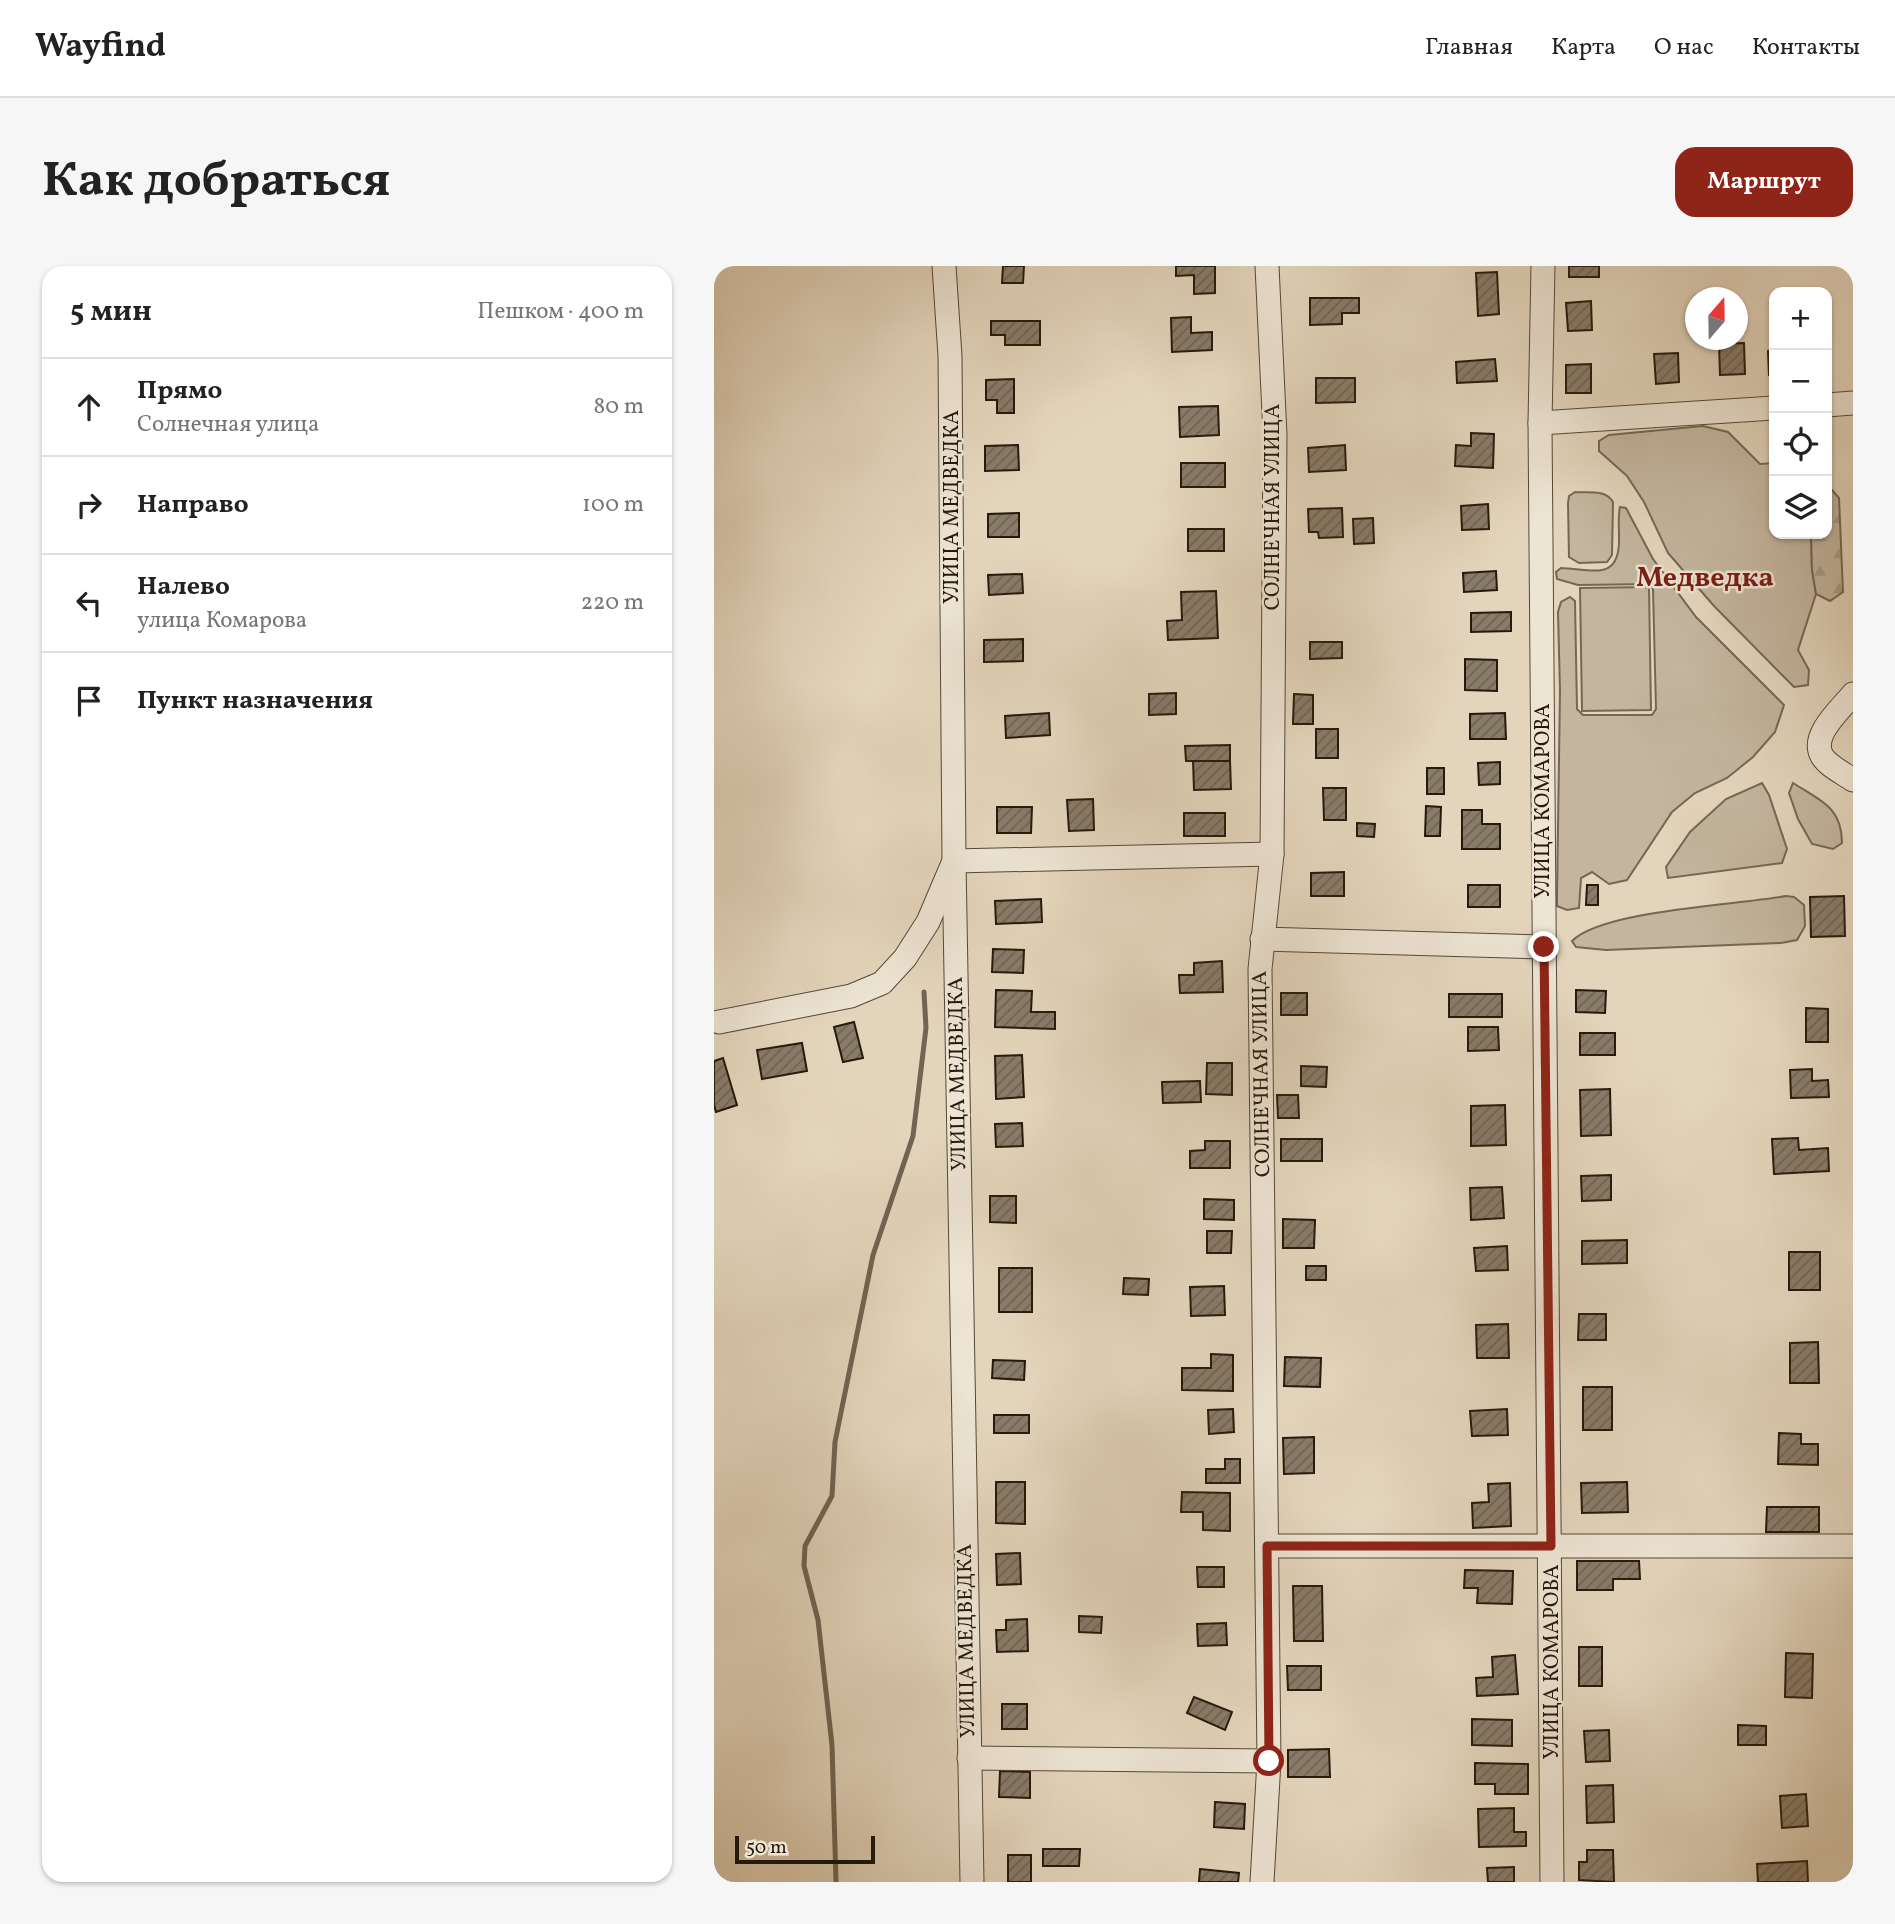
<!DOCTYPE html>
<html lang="ru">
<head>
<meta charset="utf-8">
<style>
  body { margin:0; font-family:Vollkorn,serif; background:#f6f6f6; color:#222 }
  .controls { position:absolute; right:21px; top:21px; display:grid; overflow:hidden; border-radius:14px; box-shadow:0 2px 5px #0004 }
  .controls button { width:63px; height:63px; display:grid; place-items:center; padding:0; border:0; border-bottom:2px solid #e0e0e0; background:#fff; color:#222; font:35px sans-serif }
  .compass { position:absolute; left:971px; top:21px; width:63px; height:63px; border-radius:50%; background:#fff; box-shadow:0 2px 5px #0004; rotate:20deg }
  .scale { position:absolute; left:21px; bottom:18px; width:140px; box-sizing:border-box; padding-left:7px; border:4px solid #251a0c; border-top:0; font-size:19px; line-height:24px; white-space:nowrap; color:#251a0c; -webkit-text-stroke:5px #ede4d3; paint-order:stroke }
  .stop { position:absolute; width:21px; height:21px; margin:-16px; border:5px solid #8f2418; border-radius:50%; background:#fff }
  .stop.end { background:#8f2418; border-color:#fff; box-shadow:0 2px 7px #0008 }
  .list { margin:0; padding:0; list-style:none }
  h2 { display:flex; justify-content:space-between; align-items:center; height:91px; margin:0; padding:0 28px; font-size:30px }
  h2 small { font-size:23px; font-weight:400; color:#767676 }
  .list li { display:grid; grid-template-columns:46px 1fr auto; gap:21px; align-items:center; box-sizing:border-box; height:98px; padding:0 28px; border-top:2px solid #e0e0e0 }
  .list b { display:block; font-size:26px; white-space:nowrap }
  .list p { margin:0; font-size:23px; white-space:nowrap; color:#767676 }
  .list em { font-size:23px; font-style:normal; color:#767676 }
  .icon { flex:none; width:38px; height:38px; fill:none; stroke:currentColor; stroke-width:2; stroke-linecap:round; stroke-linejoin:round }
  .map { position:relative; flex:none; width:1139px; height:1616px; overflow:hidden; border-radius:21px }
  header { display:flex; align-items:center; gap:42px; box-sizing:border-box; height:98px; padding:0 35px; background:#fff; border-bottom:2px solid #e0e0e0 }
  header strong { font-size:33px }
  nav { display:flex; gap:38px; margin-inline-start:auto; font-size:24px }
  .intro { display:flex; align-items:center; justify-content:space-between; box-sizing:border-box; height:168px; padding:0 42px }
  h1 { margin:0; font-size:49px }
  .button { padding:18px 32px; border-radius:21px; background:#8f2418; color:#fff; font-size:24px; font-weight:700 }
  main { display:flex; gap:42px; padding:0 42px }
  aside { flex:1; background:#fff; border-radius:21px; box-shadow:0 2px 5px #0004 }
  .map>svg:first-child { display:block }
</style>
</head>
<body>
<header>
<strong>Wayfind</strong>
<nav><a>Главная</a><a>Карта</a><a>О нас</a><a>Контакты</a></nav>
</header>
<div class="intro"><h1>Как добраться</h1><a class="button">Маршрут</a></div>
<main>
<aside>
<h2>5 мин<small>Пешком · 400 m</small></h2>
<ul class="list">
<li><svg class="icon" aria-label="ahead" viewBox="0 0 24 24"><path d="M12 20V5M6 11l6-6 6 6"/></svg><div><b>Прямо</b><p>Солнечная улица</p></div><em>80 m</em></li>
<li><svg class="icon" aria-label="right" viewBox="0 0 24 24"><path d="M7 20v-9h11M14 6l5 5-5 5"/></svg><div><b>Направо</b></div><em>100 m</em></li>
<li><svg class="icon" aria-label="left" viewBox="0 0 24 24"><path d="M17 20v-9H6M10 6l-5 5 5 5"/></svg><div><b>Налево</b><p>улица Комарова</p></div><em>220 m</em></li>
<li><svg class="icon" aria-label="arrive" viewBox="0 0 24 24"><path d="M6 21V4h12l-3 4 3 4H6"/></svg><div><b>Пункт назначения</b></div></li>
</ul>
</aside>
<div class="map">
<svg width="1139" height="1616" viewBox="0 0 1139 1616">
  <defs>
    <pattern id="forest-firs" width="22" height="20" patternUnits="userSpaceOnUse" patternTransform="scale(1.75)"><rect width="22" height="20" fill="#c3b59e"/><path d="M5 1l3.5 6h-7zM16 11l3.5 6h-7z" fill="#a79b87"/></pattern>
    <pattern id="building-hatch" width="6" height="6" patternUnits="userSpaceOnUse" patternTransform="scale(1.75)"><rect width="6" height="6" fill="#887b68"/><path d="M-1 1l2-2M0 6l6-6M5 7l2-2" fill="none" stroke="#6f6454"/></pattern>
  </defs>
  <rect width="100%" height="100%" fill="#e3d5bc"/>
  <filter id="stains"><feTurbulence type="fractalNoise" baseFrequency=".00286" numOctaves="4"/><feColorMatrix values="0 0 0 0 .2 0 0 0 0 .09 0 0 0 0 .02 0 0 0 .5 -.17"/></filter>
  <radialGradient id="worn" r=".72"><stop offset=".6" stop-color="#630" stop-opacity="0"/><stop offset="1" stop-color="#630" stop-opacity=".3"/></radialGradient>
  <!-- grass -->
  <g fill="#c3b59e" stroke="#746855" stroke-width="2">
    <polygon points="989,160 1014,166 1046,198 1060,197 1060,268 1097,268 1098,304 1102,328 1084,384 1095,404 1094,419 1080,421 1000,340 954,287 930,236 913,210 885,185 885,175 895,169"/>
    <path d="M 861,226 C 875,227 891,223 899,236 L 898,289 L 893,296 L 865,297 L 855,291 L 854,237 L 855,230 Z"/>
    <path d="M 906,241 L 912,242 L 939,293 L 982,351 L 1070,439 L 1061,466 L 1039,491 L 1013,512 L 981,527 L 958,546 L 913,614 L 895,618 L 878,606 L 867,612 L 865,642 L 853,644 L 843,640 L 843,630 L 846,425 L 844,346 L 847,336 L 856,331 L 861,335 L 863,443 L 869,449 L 938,449 L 942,443 L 939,323 L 936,318 L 864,319 L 843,313 L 842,306 L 847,302 C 881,304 907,315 905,269 C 905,260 904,250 906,241 Z"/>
    <polygon points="935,321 937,444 868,445 866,322"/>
    <polygon points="1048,517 1055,529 1073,583 1068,597 954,612 952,601 976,566 1012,533"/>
    <path d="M 1079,517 C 1106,534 1128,541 1128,577 L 1119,583 L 1098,578 L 1084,553 L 1075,527 Z"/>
    <path d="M 1072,630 L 1080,631 L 1090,639 L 1091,660 L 1083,674 L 1067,677 L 892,684 L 862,681 L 858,675 C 888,644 1024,639 1072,630 Z"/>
  </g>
  <!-- forest -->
  <polygon fill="url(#forest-firs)" stroke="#746855" stroke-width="2" points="1118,224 1125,232 1129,326 1116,335 1102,328 1098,304 1097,268 1113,268 1113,225"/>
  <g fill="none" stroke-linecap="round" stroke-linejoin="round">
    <!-- stream -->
    <polyline stroke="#706452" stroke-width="5" points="122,1616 118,1479 104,1354 90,1300 91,1280 118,1230 121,1176 159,989 199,870 212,762 210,726"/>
  </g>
  <!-- building -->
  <g fill="url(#building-hatch)" stroke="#251a0c" stroke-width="2">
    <polygon points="289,0 310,0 309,17 288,17"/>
    <polygon points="462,0 501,0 501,27 480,28 480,9 462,10"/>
    <rect x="855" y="0" width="30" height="11"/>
    <polygon points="783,6 785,48 764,50 762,7"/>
    <polygon points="596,32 645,32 645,47 628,47 628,58 596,59"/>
    <polygon points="877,35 878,64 854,65 852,37"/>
    <polygon points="477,51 477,67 498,66 498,84 458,86 457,52"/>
    <polygon points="277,55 326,55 326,79 291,79 291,69 277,69"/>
    <polygon points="1030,77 1031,108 1006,109 1005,78"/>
    <polygon points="1060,84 1060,108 1055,109 1054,85"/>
    <polygon points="964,87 965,116 942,118 940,88"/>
    <polygon points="781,93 783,115 743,117 742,96"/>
    <polygon points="877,98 877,127 852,127 852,99"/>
    <polygon points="602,112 641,112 641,136 602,137"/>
    <polygon points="300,113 300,147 283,147 283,134 272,134 272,114"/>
    <polygon points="504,140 505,169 466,171 465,141"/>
    <polygon points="757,167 780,168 779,202 741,200 742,179 757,180"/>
    <polygon points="304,179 305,204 271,205 271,180"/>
    <polygon points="631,179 632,204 595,206 594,182"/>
    <rect x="467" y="197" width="44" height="24"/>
    <polygon points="774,238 775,263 748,264 747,240"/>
    <polygon points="628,242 629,271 605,272 604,266 595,266 594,243"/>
    <polygon points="305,247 305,271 274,271 274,248"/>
    <polygon points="659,252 660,277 640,278 639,253"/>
    <rect x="474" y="263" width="36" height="22"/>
    <polygon points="782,305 783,324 750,326 749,307"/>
    <polygon points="308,308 309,327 275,329 274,309"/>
    <polygon points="502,325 504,372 454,374 453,355 468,354 467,326"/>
    <polygon points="797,346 797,365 757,366 757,347"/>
    <polygon points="309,373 309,395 270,396 270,374"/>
    <polygon points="596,376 628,376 628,392 596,393"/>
    <polygon points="751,393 783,394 783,425 751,424"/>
    <polygon points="462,427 462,448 435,449 435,428"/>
    <polygon points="580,428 599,429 599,458 579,458"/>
    <polygon points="335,447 336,469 292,472 291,450"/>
    <polygon points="791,447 792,473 756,473 756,448"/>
    <rect x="602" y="463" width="22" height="29"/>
    <polygon points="516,479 516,495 472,495 471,480"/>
    <polygon points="479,495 516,495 517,523 480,524"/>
    <polygon points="786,496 786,518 765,519 764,497"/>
    <rect x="713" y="502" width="17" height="26"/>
    <polygon points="609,522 632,522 632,554 610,554"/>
    <polygon points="379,533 380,564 355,565 353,534"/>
    <polygon points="712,540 727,541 726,570 711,570"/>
    <polygon points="283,541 318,541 317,567 283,567"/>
    <polygon points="748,544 768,544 768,558 786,558 786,583 748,583"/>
    <rect x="470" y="547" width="41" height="23"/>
    <polygon points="643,557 661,558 660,571 643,570"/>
    <polygon points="630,606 630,630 597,630 597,607"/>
    <rect x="754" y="619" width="32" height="22"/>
    <polygon points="873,619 884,619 884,639 872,639"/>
    <polygon points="1130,630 1131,670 1097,671 1096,631"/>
    <polygon points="327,633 328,656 282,658 281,635"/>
    <polygon points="279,683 310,684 309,707 278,706"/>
    <polygon points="508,695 509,726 466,727 465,709 480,709 480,697"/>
    <polygon points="282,724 318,725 317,746 341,746 341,763 281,761"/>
    <polygon points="862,724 892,725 891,747 862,746"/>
    <rect x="567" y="727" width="26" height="22"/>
    <rect x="735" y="728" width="53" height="23"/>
    <polygon points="1092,742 1114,743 1114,776 1092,776"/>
    <polygon points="140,756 149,792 129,796 120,761"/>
    <polygon points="754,761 784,761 785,784 754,785"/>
    <rect x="866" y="767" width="35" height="22"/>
    <polygon points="88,777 93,805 48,813 43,784"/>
    <polygon points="308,789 310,831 282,833 281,790"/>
    <polygon points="9,792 23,839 2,846 0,839 0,795"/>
    <polygon points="493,797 518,797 518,829 492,828"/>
    <polygon points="587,800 613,801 612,821 587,820"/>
    <polygon points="1098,803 1098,815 1114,814 1115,831 1077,832 1076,804"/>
    <polygon points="486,815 487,836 449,837 448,816"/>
    <polygon points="896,823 897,869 867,870 866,824"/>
    <polygon points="563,829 584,829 585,852 564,852"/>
    <polygon points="791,839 792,879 757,880 757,840"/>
    <polygon points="308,857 309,880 282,881 281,858"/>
    <polygon points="1084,872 1085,884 1114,882 1115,905 1060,908 1058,873"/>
    <rect x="567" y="873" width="41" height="22"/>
    <polygon points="491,875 516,875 516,902 476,902 476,885 491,884"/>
    <polygon points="897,909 897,934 868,935 867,910"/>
    <polygon points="788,921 790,952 757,954 756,922"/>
    <polygon points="276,930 302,930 302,957 276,956"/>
    <polygon points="490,933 520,934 520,954 490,953"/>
    <polygon points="569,953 601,954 600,982 569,982"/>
    <polygon points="493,965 518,965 517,987 493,987"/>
    <polygon points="913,974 913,997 868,998 868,975"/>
    <polygon points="793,980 794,1004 762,1005 760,982"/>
    <rect x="1075" y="986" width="31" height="38"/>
    <rect x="592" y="1000" width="20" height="14"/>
    <rect x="285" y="1002" width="33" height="44"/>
    <polygon points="410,1012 435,1013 434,1029 409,1028"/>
    <polygon points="510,1020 511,1049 477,1050 476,1021"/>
    <polygon points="865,1048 892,1048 892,1074 864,1074"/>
    <polygon points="794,1058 795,1092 763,1092 762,1059"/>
    <polygon points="1104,1076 1105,1117 1076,1117 1076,1077"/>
    <polygon points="497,1088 519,1089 519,1125 468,1124 468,1102 497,1102"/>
    <polygon points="571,1091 607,1092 606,1121 570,1120"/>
    <polygon points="279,1094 311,1095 310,1114 278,1112"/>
    <rect x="869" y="1121" width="29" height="43"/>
    <polygon points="519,1143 520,1166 495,1168 494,1144"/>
    <polygon points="793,1143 794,1169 758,1170 756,1145"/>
    <rect x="280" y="1149" width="35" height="18"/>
    <polygon points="1065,1167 1087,1168 1087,1178 1104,1178 1104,1199 1064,1198"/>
    <polygon points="600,1171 600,1207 570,1208 569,1172"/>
    <polygon points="511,1193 526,1193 526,1217 492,1217 492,1203 511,1203"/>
    <polygon points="282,1216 311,1216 311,1258 282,1257"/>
    <polygon points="913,1216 914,1246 868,1247 867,1217"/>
    <polygon points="796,1217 797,1260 759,1262 758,1237 775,1236 774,1218"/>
    <polygon points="468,1226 516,1227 516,1265 489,1264 489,1246 467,1246"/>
    <polygon points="1053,1241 1105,1241 1105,1266 1052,1266"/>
    <polygon points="306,1287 307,1318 283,1319 282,1288"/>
    <polygon points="863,1295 925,1295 926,1313 899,1313 899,1324 863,1324"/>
    <polygon points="483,1301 510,1301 510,1321 484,1321"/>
    <polygon points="751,1304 799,1305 798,1338 763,1337 764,1322 750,1322"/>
    <polygon points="579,1320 608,1320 609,1375 580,1375"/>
    <polygon points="365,1350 388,1351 387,1367 365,1366"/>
    <polygon points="313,1353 314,1385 283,1386 282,1364 292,1364 292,1354"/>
    <polygon points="512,1357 513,1379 484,1380 483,1358"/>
    <rect x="865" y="1381" width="23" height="39"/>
    <polygon points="1072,1387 1099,1388 1098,1432 1071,1431"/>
    <polygon points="801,1389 804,1428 763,1430 762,1412 779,1411 778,1391"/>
    <polygon points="573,1400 607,1400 607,1424 574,1424"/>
    <polygon points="480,1431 518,1446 511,1464 473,1447"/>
    <rect x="288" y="1438" width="25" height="25"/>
    <polygon points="758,1453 798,1454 798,1480 758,1479"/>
    <polygon points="1024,1459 1052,1460 1052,1479 1024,1479"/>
    <polygon points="895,1464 896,1495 872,1496 870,1465"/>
    <polygon points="615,1483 616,1511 574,1511 574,1484"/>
    <polygon points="761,1497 814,1498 814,1528 781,1528 781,1518 761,1518"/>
    <polygon points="286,1505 316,1506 316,1532 285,1531"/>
    <polygon points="899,1519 900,1556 873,1557 872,1520"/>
    <polygon points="1092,1528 1094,1560 1068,1562 1066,1530"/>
    <polygon points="501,1536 531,1538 530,1563 500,1561"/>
    <polygon points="800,1542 800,1566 812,1566 812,1580 765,1581 764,1543"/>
    <polygon points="329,1583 366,1583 365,1600 329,1600"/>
    <polygon points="873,1584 899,1584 900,1616 865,1614 865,1596 873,1596"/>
    <rect x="294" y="1589" width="23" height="27"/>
    <polygon points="1093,1595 1094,1616 1044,1616 1043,1598"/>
    <polygon points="800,1601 800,1616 774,1616 773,1602"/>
    <polygon points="486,1603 525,1607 524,1616 485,1616"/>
  </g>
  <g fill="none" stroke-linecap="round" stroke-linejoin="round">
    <!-- minor casing -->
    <g stroke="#544938" stroke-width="25">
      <g id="minor">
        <polyline points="230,0 236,90 240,595 258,1616"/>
        <polyline points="829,0 826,157 838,1616"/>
        <polyline points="1113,139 1139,137"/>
        <polyline points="826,157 1060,142"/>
        <path d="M 1139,428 C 1127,443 1096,469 1108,490 C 1114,500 1129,507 1139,514"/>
        <polyline points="548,673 829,681"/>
        <polyline points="5,756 137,730 168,717 191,692 214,656 240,595 558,588"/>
        <polyline points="553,1280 1139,1280"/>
        <polyline points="255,1492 555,1495"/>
        <polyline points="548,1616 555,1495 546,703 558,588 561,169 553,0"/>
      </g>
    </g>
    <!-- minor -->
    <use href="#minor" stroke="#ede4d3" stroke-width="23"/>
  </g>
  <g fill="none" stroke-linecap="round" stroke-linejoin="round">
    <!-- route -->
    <polyline stroke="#8f2418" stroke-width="9" points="555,1495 553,1280 837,1280 830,681"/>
  </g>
  <g text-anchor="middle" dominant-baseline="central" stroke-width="5" stroke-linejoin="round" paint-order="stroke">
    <!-- street labels -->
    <g font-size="21" fill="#251a0c" stroke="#ede4d3">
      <text transform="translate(238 241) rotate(-90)">УЛИЦА МЕДВЕДКА</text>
      <text transform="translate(559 241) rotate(-90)">СОЛНЕЧНАЯ УЛИЦА</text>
      <text transform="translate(829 535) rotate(-90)">УЛИЦА КОМАРОВА</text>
      <text transform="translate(244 808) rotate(-91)">УЛИЦА МЕДВЕДКА</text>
      <text transform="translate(548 808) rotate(-91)">СОЛНЕЧНАЯ УЛИЦА</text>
      <text transform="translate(253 1375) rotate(-91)">УЛИЦА МЕДВЕДКА</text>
      <text transform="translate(838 1396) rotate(-90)">УЛИЦА КОМАРОВА</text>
    </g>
    <!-- district labels -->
    <g font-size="28" font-weight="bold" fill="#7a1f14" stroke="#ede4d3">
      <text x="991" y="312">Медведка</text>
    </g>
  </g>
  <rect width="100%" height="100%" filter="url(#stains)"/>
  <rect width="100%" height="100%" fill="url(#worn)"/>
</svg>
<div class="controls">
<button>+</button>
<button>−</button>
<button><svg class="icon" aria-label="locate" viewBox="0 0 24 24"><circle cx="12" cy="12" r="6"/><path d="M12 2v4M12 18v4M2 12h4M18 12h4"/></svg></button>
<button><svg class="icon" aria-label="layers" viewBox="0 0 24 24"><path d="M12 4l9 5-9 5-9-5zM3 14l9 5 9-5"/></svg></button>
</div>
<svg class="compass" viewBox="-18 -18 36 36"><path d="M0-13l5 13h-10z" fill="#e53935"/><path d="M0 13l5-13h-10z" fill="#767676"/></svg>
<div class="scale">50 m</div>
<div class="stop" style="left:555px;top:1495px"></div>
<div class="stop end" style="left:830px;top:681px"></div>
</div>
</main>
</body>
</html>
